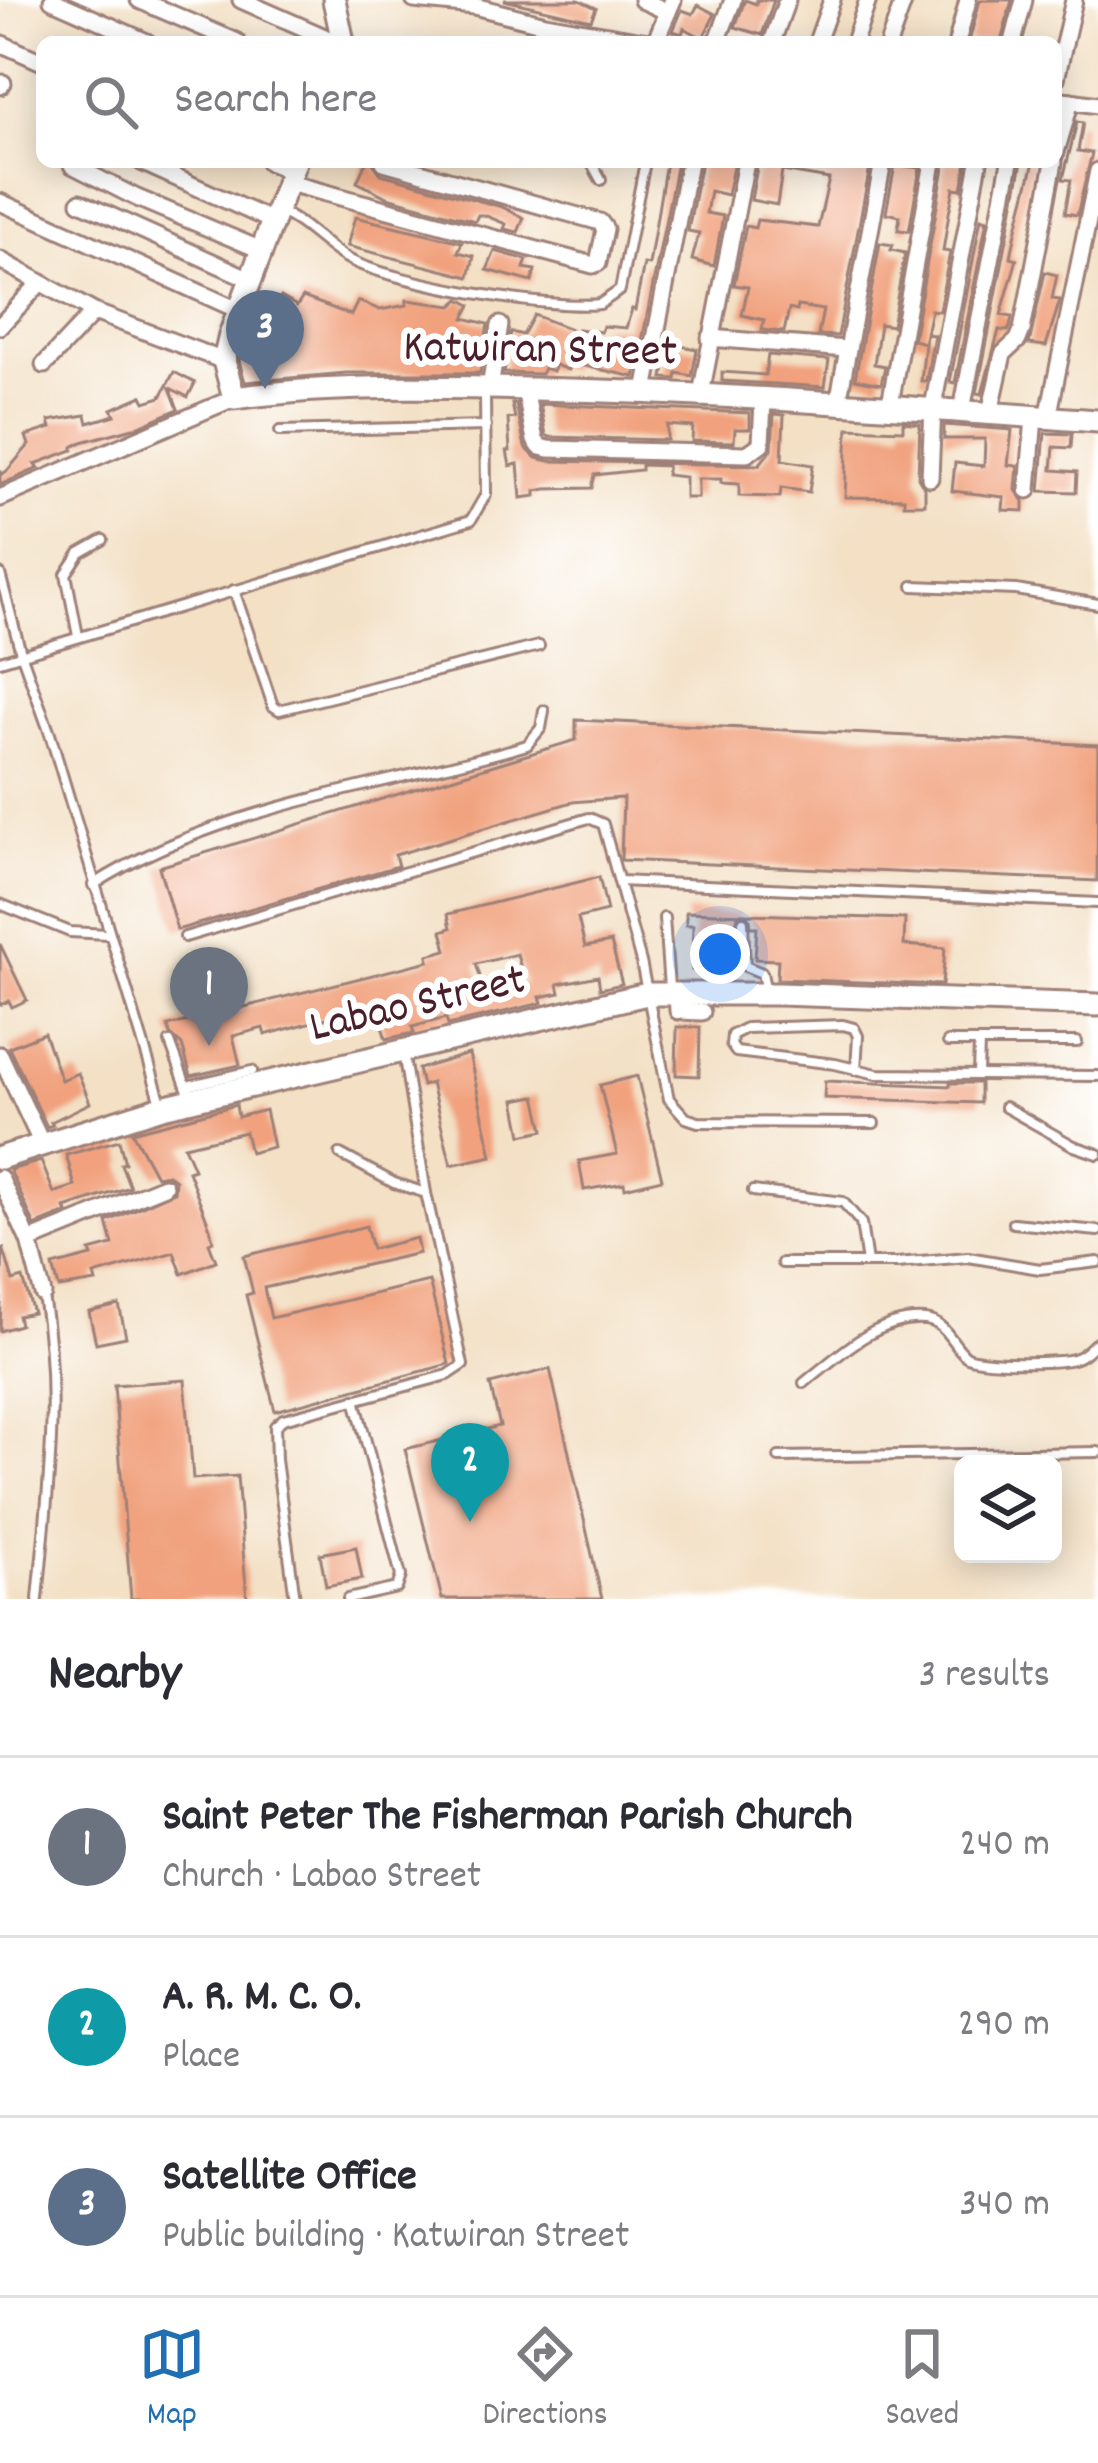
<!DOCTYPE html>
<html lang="en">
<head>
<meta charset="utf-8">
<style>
  body { margin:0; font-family:Dekko,sans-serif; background:#f2f2f3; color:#2b2b33 }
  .controls { position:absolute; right:36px; bottom:36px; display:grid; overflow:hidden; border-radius:18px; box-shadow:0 6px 30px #0003 }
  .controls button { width:108px; height:108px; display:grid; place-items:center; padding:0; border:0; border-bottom:3px solid #e1e1e2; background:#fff; color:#2b2b33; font:60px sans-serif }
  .you { position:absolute; left:720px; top:954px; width:42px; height:42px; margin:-30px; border:9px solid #fff; border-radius:50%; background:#1a73e8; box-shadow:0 0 0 18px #1a73e833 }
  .badge { display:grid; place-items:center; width:78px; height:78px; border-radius:50%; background:#1f6fb2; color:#fff; font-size:39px; font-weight:700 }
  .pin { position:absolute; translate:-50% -99px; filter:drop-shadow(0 3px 6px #0008) }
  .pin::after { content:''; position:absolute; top:63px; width:42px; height:36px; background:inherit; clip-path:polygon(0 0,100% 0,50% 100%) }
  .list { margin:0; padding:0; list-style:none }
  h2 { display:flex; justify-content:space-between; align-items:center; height:156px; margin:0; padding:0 48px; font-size:51px }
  h2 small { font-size:39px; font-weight:400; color:#7c7c81 }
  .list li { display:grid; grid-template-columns:78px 1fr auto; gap:36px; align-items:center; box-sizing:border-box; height:180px; padding:0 48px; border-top:3px solid #e1e1e2 }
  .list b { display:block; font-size:45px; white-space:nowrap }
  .list p { margin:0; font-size:39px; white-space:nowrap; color:#7c7c81 }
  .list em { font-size:39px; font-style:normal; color:#7c7c81 }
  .icon { flex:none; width:66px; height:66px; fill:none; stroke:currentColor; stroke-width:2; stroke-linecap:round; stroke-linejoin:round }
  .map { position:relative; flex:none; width:1098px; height:1599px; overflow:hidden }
  .search { position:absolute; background:#fff; box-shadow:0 6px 30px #0003; left:36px; right:36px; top:36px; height:132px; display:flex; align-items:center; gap:30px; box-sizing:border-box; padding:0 42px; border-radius:18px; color:#7c7c81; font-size:45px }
  .sheet { height:696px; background:#fff }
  nav { display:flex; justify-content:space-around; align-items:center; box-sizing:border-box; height:168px; border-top:3px solid #e1e1e2; background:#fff; font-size:33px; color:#7c7c81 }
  nav a { display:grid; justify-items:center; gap:6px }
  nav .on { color:#1f6fb2 }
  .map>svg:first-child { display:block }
</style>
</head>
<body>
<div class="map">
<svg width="1098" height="1599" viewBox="0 0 1098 1599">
  <rect width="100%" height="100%" fill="#fff"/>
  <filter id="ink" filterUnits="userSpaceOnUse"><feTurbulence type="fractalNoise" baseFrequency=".00833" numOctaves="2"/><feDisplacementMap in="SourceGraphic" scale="24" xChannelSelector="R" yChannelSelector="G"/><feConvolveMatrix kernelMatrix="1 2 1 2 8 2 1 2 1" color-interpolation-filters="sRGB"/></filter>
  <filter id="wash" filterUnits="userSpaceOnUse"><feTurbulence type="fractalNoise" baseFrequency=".004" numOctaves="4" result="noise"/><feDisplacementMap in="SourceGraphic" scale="48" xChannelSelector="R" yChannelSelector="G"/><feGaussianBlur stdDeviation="2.7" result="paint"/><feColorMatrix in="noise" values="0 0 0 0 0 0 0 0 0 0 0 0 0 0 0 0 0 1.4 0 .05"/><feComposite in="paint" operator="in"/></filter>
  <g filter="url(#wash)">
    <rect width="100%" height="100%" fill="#f3e0c5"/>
    <g id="blocks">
      <!-- building -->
      <g fill="#f1a17d" fill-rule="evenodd">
        <polygon points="504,0 579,0 596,8 591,20"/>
        <polygon points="745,0 756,4 757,0 774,0 762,35 735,27"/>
        <polygon points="980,0 1012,0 1001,42 969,42"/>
        <polygon points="698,5 715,14 703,38 684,28 682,34 673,31 682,10 693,14"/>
        <polygon points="1077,122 1083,123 1078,151 1092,153 1077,215 1065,213 1071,180 1063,179"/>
        <polygon points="366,162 372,162 381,174 502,207 524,218 518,232 504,229 506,224 484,215 478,215 475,221 387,197 357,182"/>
        <polygon points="666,162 677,162 635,377 570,363 568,370 555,365 553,371 544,368 541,374 504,373 511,332 523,335 534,315 578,332 578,329 601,332 603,326 626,328 632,309 635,310 644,264 649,265"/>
        <polygon points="701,162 734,162 727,195 710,191 706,213 723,216 714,266 692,260 699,233 688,231"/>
        <polygon points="758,162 871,162 838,336 818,335 823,310 798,306 797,311 789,309 784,332 762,330 764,320 742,315 748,287 734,285 746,226 755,228 757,220 818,227 829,179 782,171 777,205 751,200"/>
        <polygon points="945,162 967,162 962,189 954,188 949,213 943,251 950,252 939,311 931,310 926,334 934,335 926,381 921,381 926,334 924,343 913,340"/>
        <polygon points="1022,162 1034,162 1016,232 1011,257 1017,259 1001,315 1012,317 1010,327 1008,331 999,330 982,394 977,393"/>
        <polygon points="895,165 920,168 909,231 898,230 900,216 886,213"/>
        <polygon points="355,217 462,242 458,252 474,256 469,277 347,246"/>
        <polygon points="981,218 987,220 955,383 950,382"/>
        <polygon points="880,243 893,245 891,250 905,253 892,326 880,324 874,364 885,366 881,384 855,379"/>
        <polygon points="495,251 527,260 524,268 535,270 532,282 487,270"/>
        <polygon points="1045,272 1057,275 1052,299 1060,300 1046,346 1029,344"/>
        <polygon points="263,295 278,301 281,297 297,306 303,297 351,315 358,301 380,310 407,305 407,300 452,306 460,299 471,305 464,318 488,324 480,373 346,373 245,382 239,361"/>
        <polygon points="669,344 697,349 692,376 677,373 676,379 663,378"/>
        <polygon points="768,355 829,360 825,387 722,381 722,372 765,375"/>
        <polygon points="174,372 195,383 188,397 170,388 178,409 137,427 82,442 73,447 73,450 35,464 39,468 0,485 0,470 2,474 7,471 29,445 26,436 51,428 49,421 86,415 88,423 115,415 112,409 142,396 145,402 161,397"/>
        <polygon points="512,404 516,404 525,447 536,458 549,461 759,465 772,449 774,414 784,415 782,460 813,465 809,492 781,488 780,497 739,496 739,484 721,483 721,479 698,479 698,498 685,498 685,477 666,475 667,466 641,465 641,470 595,475 592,488 546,489 536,491 536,496 521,498 518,464 510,466 507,451 510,451 508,419 515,418"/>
        <polygon points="540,404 750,413 750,429 735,429 734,442 692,441 693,427 667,425 667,440 550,437 546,435"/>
        <polygon points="903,422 920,424 918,477 925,489 925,504 904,504 904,498 845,497 848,428 903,430"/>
        <polygon points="944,425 1012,430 1008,465 1018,466 1016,490 1024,501 1024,511 1003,510 1004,497 952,491 955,463 984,466 985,439 944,439"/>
        <polygon points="1045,433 1072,434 1071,448 1054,447 1052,470 1077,472 1076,492 1040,491"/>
        <polygon points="576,720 1098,745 1097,881 621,860 623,798 572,802 395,855 398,866 177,930 159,867 576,740"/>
        <path d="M 599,877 L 607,911 L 578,918 L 585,947 L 611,942 L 622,984 L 600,989 L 598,976 L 558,984 L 560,993 L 540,997 L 542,1003 L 448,1025 L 446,1018 L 412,1027 L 414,1033 L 386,1039 L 375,1005 L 265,1035 L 263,1028 L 233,1036 L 240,1065 L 191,1076 L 182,1045 L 170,1034 L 168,1026 L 429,961 L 428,955 L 447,950 L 442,931 L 451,928 L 448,914 ZM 517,954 L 525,983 L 485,992 L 476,964 Z"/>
        <polygon points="686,912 905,919 904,945 945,948 942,985 777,979 778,960 755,959 757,927 751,927 750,919 744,914 738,916 735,927 731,927 731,950 736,950 737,963 730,963 730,971 692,970 693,925 686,925"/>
        <polygon points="0,944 27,1000 12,1007 9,1001 0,1005"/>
        <polygon points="677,1027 700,1027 699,1076 676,1075"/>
        <polygon points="44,1033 61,1080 78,1073 90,1103 51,1122 53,1125 47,1127 9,1047"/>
        <polygon points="469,1054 492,1156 451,1165 431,1083 422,1086 418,1069"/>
        <polygon points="637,1076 662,1179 625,1188 624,1183 584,1190 579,1161 617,1154 600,1085"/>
        <polygon points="825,1081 950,1086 950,1083 980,1083 980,1103 824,1098"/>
        <polygon points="536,1096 544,1130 522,1135 515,1100"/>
        <polygon points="236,1105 238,1117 265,1110 273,1147 250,1153 245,1132 184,1146 194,1169 188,1171 210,1228 213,1241 209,1243 216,1261 182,1274 174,1252 94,1275 96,1282 59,1288 53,1266 92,1256 90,1251 113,1245 107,1222 174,1192 175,1180 167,1174 156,1176 132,1132"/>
        <polygon points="119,1140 125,1163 121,1164 130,1187 65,1208 67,1213 35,1226 10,1170 41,1161 54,1193 75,1186 66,1155"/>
        <polygon points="366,1226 372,1249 416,1238 419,1253 264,1288 271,1318 429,1281 449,1364 275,1411 246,1295 253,1293 244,1256"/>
        <polygon points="3,1247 13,1281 23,1278 33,1313 18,1316 20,1325 0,1331"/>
        <polygon points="119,1305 126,1337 96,1343 89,1312"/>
        <polygon points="550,1369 602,1599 442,1599 405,1449 500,1426 490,1384"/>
        <polygon points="185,1380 193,1479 237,1476 247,1599 131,1599 114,1385"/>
        <polygon points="356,1547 362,1579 326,1586 320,1554"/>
      </g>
    </g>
  </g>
  <g filter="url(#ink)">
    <use href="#blocks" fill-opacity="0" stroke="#9e8078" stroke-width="3"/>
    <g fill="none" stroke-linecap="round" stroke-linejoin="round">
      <!-- lane casing -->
      <g stroke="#9e8078" stroke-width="14">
        <g id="lane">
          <polyline points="591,162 601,180"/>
          <path d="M 280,212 C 307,223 324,247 350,260 C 394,283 551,310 600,304 L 620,290 L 645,162"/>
          <polyline points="280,431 486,426"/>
          <polyline points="0,574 21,653 50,734 162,1106"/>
          <polyline points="913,586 1016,590 1098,604"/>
          <polyline points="234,590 273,706 279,710 539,646"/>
          <polyline points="78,636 66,574 80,553 103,540"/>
          <polyline points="0,661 471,520 486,494 485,394"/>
          <polyline points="619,881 1098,903"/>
          <path d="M 93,885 C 222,803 383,788 527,745 L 541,728 L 544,711"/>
          <polyline points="0,904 70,932 107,934"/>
          <polyline points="664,918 669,988"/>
          <polyline points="743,922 745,966 762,973 766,992"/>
          <polyline points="185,937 589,818 603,824 641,962 669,1099 686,1118 698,1122 874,1123"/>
          <polyline points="170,1042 188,1091"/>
          <polyline points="948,1042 1077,1042"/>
          <polyline points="856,1070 858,1036 854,1028 843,1025 746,1028 732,1035 731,1045 736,1052 835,1064 877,1074 1098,1076"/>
          <polyline points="978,1075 979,1042"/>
          <polyline points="187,1086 252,1071"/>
          <polyline points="1005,1107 1074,1146 1098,1154"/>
          <polyline points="340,1154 394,1183 426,1193"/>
          <polyline points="753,1191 843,1202 861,1223 867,1263"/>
          <polyline points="1013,1223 1098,1231"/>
          <polyline points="782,1263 897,1263 968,1257 1040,1269 1098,1262"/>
          <path d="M 804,1383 C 838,1356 878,1316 925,1320 C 946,1322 952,1345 966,1356 C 976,1364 1063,1364 1076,1358 C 1085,1355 1091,1347 1098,1341"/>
          <polyline points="779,1457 1098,1452"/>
          <path d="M 38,1599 C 47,1498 61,1397 43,1296"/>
          <polyline points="295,1599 276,1460 275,1426 283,1419 448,1375 463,1365 426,1193 403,1052"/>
          <polyline points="348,1599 397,1588 401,1576 355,1399"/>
        </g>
      </g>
      <!-- street casing -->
      <g stroke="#9e8078" stroke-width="21">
        <g id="street">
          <polyline points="52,0 147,42"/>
          <polyline points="139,0 237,42"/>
          <polyline points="241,0 336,42"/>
          <polyline points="414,0 474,6 545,24 648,42"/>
          <polyline points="642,0 668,12"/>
          <polyline points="655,42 673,0"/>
          <polyline points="717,42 733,0"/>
          <polyline points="772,42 787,0"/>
          <polyline points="817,42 832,0"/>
          <polyline points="854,42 868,0"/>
          <polyline points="889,42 904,0"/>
          <polyline points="957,42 968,0"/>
          <polyline points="1013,42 1024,0"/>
          <polyline points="0,43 42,62"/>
          <polyline points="1056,79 1074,0"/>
          <polyline points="0,86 3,83"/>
          <polyline points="1056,99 1098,105"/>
          <polyline points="1056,152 1071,101"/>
          <polyline points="141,162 272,221"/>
          <polyline points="269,162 291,171"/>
          <polyline points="72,165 137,198 261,250"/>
          <polyline points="285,182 593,265 598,263 605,229 600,222 384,162"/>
          <polyline points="0,202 238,310"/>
          <polyline points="80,202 250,279"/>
          <polyline points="0,260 94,312 224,361"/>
          <polyline points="0,326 40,283"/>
          <polyline points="710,338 846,349"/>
          <polyline points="44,365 94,312"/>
          <polyline points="490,388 500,325"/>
          <polyline points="525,389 535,440 540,447 549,449 747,454 761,444 763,400"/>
          <polyline points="645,391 689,162"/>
          <polyline points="701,394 746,162"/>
          <polyline points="838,403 883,162"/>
          <polyline points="890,404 933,162"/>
          <polyline points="962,410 1010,162"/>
          <polyline points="990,413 1003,354 1018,340 1022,330 1054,162"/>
          <polyline points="1048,418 1098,171"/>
          <polyline points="930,478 933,407 979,162"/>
          <polyline points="1028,490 1034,417"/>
          <polyline points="0,498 234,398"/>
          <polyline points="677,994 678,1011 702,1012"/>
          <polyline points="0,1055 42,1144"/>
          <polyline points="0,1178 29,1241 43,1294"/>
          <polyline points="29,1241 164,1186"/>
        </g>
      </g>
      <!-- secondary casing -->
      <g stroke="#9e8078" stroke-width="27">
        <g id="secondary">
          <polyline points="334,0 343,42"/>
          <path d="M 295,162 L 230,335 L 224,361 L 234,398 C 333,384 434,387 534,389 C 723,393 910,408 1098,421"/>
          <polyline points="0,1158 162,1107 647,994 779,994 1098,1005"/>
        </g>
      </g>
      <!-- lane -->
      <use href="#lane" stroke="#fff" stroke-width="8"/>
      <!-- street -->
      <use href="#street" stroke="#fff" stroke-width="15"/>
      <!-- secondary -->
      <use href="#secondary" stroke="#fff" stroke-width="21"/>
    </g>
  </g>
  <g text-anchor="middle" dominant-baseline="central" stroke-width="12" stroke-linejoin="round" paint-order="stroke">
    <!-- street labels -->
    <g font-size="45" fill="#4a1f2b" stroke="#fff">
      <text transform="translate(540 352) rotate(1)">Katwiran Street</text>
      <text transform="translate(418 1006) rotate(-13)">Labao Street</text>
    </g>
  </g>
</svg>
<div class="controls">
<button><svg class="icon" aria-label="layers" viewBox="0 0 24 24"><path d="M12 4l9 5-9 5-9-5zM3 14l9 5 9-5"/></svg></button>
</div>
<div class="you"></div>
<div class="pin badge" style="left:209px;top:1046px;background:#6b7280">1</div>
<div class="pin badge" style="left:470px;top:1522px;background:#0f9aa8">2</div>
<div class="pin badge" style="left:265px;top:389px;background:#5c6f8a">3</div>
<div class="search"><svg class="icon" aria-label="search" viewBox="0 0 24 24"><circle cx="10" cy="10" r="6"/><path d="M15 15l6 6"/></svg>Search here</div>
</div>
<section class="sheet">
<h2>Nearby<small>3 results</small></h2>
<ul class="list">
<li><span class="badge" style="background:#6b7280">1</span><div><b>Saint Peter The Fisherman Parish Church</b><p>Church · Labao Street</p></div><em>240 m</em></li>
<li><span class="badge" style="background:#0f9aa8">2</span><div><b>A. R. M. C. O.</b><p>Place</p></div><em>290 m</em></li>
<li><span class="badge" style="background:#5c6f8a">3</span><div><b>Satellite Office</b><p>Public building · Katwiran Street</p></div><em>340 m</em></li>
</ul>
</section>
<nav>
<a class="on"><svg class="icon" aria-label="map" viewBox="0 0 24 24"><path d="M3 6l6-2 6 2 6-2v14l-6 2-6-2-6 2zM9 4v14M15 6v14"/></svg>Map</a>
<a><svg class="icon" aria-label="directions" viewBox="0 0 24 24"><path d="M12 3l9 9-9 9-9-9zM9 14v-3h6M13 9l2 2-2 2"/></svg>Directions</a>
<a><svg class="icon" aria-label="saved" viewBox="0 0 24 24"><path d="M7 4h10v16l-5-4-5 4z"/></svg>Saved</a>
</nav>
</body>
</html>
